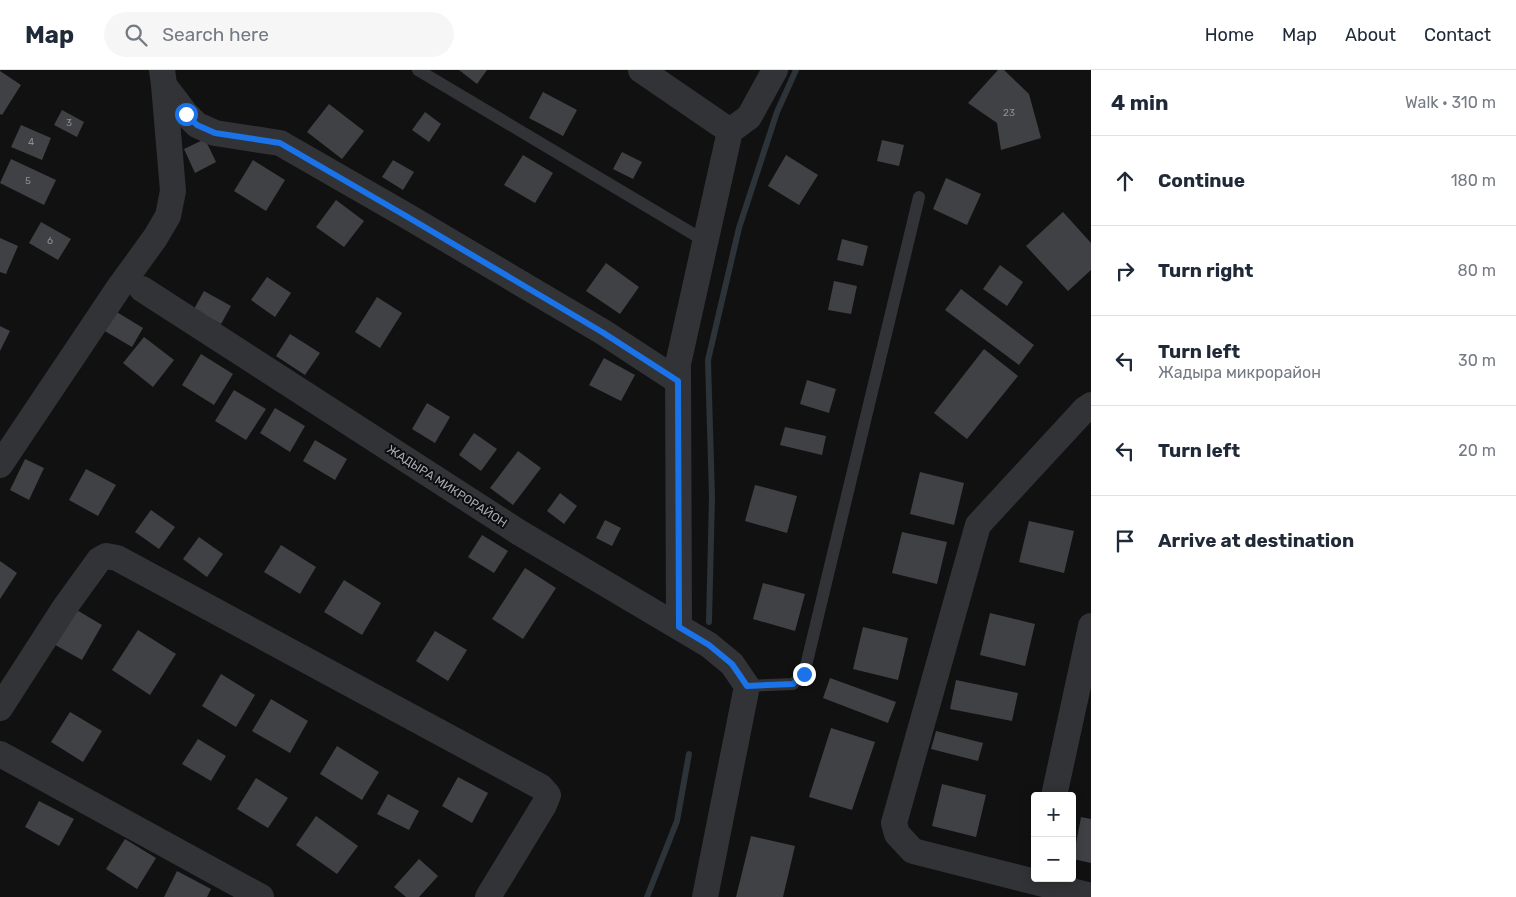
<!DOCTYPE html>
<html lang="en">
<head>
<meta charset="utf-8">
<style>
  body { margin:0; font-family:Rubik,sans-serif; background:#f6f6f7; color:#1f2937 }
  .controls { position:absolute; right:15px; bottom:15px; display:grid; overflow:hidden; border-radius:5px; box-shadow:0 2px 12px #0003 }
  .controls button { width:45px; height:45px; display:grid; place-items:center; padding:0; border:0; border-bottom:1px solid #e0e1e3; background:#fff; color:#1f2937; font:25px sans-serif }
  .stop { position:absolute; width:15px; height:15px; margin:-11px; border:4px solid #1a73e8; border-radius:50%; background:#fff }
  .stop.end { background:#1a73e8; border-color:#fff; box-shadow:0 1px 5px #0008 }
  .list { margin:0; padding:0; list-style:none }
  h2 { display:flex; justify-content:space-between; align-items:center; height:65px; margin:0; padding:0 20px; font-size:21px }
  h2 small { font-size:16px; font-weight:400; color:#747a83 }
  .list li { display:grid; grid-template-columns:32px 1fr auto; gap:15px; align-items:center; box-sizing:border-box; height:90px; padding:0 20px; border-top:1px solid #e0e1e3 }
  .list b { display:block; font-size:19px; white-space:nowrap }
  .list p { margin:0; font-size:16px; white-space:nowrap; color:#747a83 }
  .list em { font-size:16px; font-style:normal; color:#747a83 }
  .icon { flex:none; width:28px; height:28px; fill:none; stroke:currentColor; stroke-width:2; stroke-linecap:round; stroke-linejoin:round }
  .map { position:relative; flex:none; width:1091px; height:827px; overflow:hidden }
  header { display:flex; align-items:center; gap:30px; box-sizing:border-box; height:70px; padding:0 25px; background:#fff; border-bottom:1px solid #e0e1e3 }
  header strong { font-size:24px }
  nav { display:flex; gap:28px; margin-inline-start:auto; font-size:18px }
  .search { width:350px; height:45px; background:#f6f6f7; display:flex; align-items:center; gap:12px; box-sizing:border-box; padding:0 18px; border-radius:28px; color:#747a83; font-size:19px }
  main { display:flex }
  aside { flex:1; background:#fff }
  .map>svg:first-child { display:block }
</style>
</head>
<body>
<header>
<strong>Map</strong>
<div class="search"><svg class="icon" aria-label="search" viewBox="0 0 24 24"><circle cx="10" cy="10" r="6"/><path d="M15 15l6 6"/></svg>Search here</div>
<nav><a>Home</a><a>Map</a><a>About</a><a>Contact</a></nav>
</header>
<main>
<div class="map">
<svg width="1091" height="827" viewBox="0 0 1091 827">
  <rect width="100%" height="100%" fill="#111112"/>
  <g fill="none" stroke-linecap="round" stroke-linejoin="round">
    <!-- stream -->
    <g stroke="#2c3339" stroke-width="6">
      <polyline points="709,552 712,427 708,290 739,158 777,42 796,0"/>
      <polyline points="647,827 677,751 689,684"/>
    </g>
  </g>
  <!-- building -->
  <g fill="#404145">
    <polygon points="459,0 487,0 477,14"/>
    <polygon points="998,0 1004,0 1029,24 1041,68 1001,80 997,53 968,33"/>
    <polygon points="0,1 21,15 2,45 0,44"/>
    <polygon points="543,22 577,40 563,66 529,48"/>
    <polygon points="329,34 364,61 342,89 307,62"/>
    <polygon points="62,40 84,52 77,67 54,55"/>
    <polygon points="425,42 441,54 429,72 412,60"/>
    <polygon points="21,55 51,68 42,90 11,77"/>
    <polygon points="205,69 216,92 195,103 184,79"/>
    <polygon points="882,70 904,75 899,96 877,91"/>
    <polygon points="622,82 642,92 633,109 613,99"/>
    <polygon points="523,85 553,103 535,133 504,115"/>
    <polygon points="786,85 818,105 799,135 768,116"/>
    <polygon points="11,89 56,110 44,135 0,113"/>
    <polygon points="253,90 285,110 266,141 234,121"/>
    <polygon points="393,90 414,102 403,120 382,107"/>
    <polygon points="946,108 981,124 967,155 933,139"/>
    <polygon points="336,130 364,151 344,177 316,157"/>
    <polygon points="1063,142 1091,173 1091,200 1068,221 1026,176"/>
    <polygon points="41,152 71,169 58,190 29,173"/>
    <polygon points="0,168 18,176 6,204 0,202"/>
    <polygon points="842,169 868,176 863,196 837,190"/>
    <polygon points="606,193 639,217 620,244 586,221"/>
    <polygon points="1000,195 1023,212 1007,236 983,219"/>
    <polygon points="267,207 291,223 275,247 251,230"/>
    <polygon points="834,211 857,216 851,244 828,240"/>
    <polygon points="961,219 1034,275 1019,295 945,240"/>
    <polygon points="204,221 231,236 221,254 194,239"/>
    <polygon points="377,227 402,243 380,278 355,262"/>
    <polygon points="115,241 143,258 132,277 103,260"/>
    <polygon points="0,256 10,261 0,281"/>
    <polygon points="290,264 320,283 305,305 276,286"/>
    <polygon points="144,267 174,290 153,317 123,293"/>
    <polygon points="984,279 1018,306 967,369 934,343"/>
    <polygon points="201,284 233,304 214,335 182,315"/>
    <polygon points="604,288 635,305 621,331 589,315"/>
    <polygon points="807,310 836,319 829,343 800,334"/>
    <polygon points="234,320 266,339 246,370 215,351"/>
    <polygon points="427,333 450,347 435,373 412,359"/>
    <polygon points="275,338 305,356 290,382 260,363"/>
    <polygon points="785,357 826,366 822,385 780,375"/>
    <polygon points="474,363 497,379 481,401 459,385"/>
    <polygon points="315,370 347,389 335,410 303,391"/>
    <polygon points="518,381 541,398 513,435 490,418"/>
    <polygon points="25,389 44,398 29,430 10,420"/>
    <polygon points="86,399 116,415 98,446 69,430"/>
    <polygon points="920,402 964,413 954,455 910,444"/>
    <polygon points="755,415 797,426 787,463 745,451"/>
    <polygon points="560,423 577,436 564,454 547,441"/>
    <polygon points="151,440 175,457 159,479 135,462"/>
    <polygon points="605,450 621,458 612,476 596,468"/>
    <polygon points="1029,451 1074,461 1064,503 1019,492"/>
    <polygon points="902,462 947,472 937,514 892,503"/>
    <polygon points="482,465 508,481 494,503 468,487"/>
    <polygon points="199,467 223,484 207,507 183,489"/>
    <polygon points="281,475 316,497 300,524 264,502"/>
    <polygon points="0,491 17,503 0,529"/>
    <polygon points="525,498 556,518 523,569 492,549"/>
    <polygon points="344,510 381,533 362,565 324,542"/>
    <polygon points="763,513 805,524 795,561 753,549"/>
    <polygon points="70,536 102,555 82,590 50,572"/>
    <polygon points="990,543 1035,554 1025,596 980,585"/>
    <polygon points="863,557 908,568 898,610 853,599"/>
    <polygon points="138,560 176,584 150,625 112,600"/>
    <polygon points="435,561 467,580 448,611 416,591"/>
    <polygon points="221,604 255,625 236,657 202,636"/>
    <polygon points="830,608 896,632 888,653 823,628"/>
    <polygon points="956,610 1018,623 1012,651 950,639"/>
    <polygon points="271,629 308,651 290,683 252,661"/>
    <polygon points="70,642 102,661 83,692 51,672"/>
    <polygon points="831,658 875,672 852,740 809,727"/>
    <polygon points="936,661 983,673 978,691 931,679"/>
    <polygon points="198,669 226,686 211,711 182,694"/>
    <polygon points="337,676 379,702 362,730 320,704"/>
    <polygon points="458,707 488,723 472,753 442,736"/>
    <polygon points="256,708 288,728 268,758 237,739"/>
    <polygon points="942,714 986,725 976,767 932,756"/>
    <polygon points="388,724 419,741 409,760 377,744"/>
    <polygon points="39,731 74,749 59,776 25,757"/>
    <polygon points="316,746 358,776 337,804 296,775"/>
    <polygon points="1081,747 1091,749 1091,793 1073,789"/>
    <polygon points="751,766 795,776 783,827 736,827"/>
    <polygon points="125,769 156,788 137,819 106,799"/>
    <polygon points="419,789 438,806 419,827 406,827 394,817"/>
    <polygon points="177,801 211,819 207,827 164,827"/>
  </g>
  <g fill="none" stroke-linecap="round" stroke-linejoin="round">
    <!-- lane -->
    <g stroke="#323336" stroke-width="12">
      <polyline points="418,0 705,171"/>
      <polyline points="747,616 793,614 804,604 919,127"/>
    </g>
    <!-- street -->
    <g stroke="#323336" stroke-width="26">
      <polyline points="162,0 164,15 186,44 197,55 215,63 280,73 407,146 603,262 678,311"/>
      <polyline points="641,0 730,61"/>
      <polyline points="142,219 520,463 709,575 732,594 747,616 705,827"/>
      <polyline points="1091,335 1085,339 978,455 894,753 897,764 913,781 1091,826"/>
      <polyline points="0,395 118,219 155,168 168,146 173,121 164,15"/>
      <polyline points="679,557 678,294 730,61 749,47 775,0"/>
      <polyline points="0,638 65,537 99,490 106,486 117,488 541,717 548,725 544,735 488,827"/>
      <polyline points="0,684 261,827"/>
      <polyline points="1054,726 1091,556"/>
    </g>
  </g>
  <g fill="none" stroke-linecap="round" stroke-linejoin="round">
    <!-- route -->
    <polyline stroke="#1a73e8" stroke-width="6" points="186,44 197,55 215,63 280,73 406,146 602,262 678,311 679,557 709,575 732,594 747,616 793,614 804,604"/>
  </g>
  <g text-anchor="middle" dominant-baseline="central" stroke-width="4" stroke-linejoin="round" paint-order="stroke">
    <!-- number labels -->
    <g font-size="10" fill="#8b8e96">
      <text x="1009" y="43">23</text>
      <text x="69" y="53">3</text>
      <text x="31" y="72">4</text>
      <text x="28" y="111">5</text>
      <text x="50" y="171">6</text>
    </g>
    <!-- street labels -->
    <g font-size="12" fill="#a4a8b1" stroke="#0c0c0d">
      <text transform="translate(447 416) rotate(33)">ЖАДЫРА МИКРОРАЙОН</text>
    </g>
  </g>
</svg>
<div class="controls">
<button>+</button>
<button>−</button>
</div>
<div class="stop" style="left:186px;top:44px"></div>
<div class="stop end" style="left:804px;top:604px"></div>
</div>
<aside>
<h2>4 min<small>Walk · 310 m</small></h2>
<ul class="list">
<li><svg class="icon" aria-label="ahead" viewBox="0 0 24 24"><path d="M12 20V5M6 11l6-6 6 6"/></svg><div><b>Continue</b></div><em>180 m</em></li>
<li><svg class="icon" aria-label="right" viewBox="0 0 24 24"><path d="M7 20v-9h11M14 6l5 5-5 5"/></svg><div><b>Turn right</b></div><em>80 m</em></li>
<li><svg class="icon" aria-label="left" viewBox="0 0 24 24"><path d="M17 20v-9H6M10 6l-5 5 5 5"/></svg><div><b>Turn left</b><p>Жадыра микрорайон</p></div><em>30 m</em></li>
<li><svg class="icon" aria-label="left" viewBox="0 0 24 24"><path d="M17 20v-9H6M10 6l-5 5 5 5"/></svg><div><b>Turn left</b></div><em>20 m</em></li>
<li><svg class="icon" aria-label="arrive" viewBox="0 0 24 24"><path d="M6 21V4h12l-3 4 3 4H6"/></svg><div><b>Arrive at destination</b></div></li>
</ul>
</aside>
</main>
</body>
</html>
